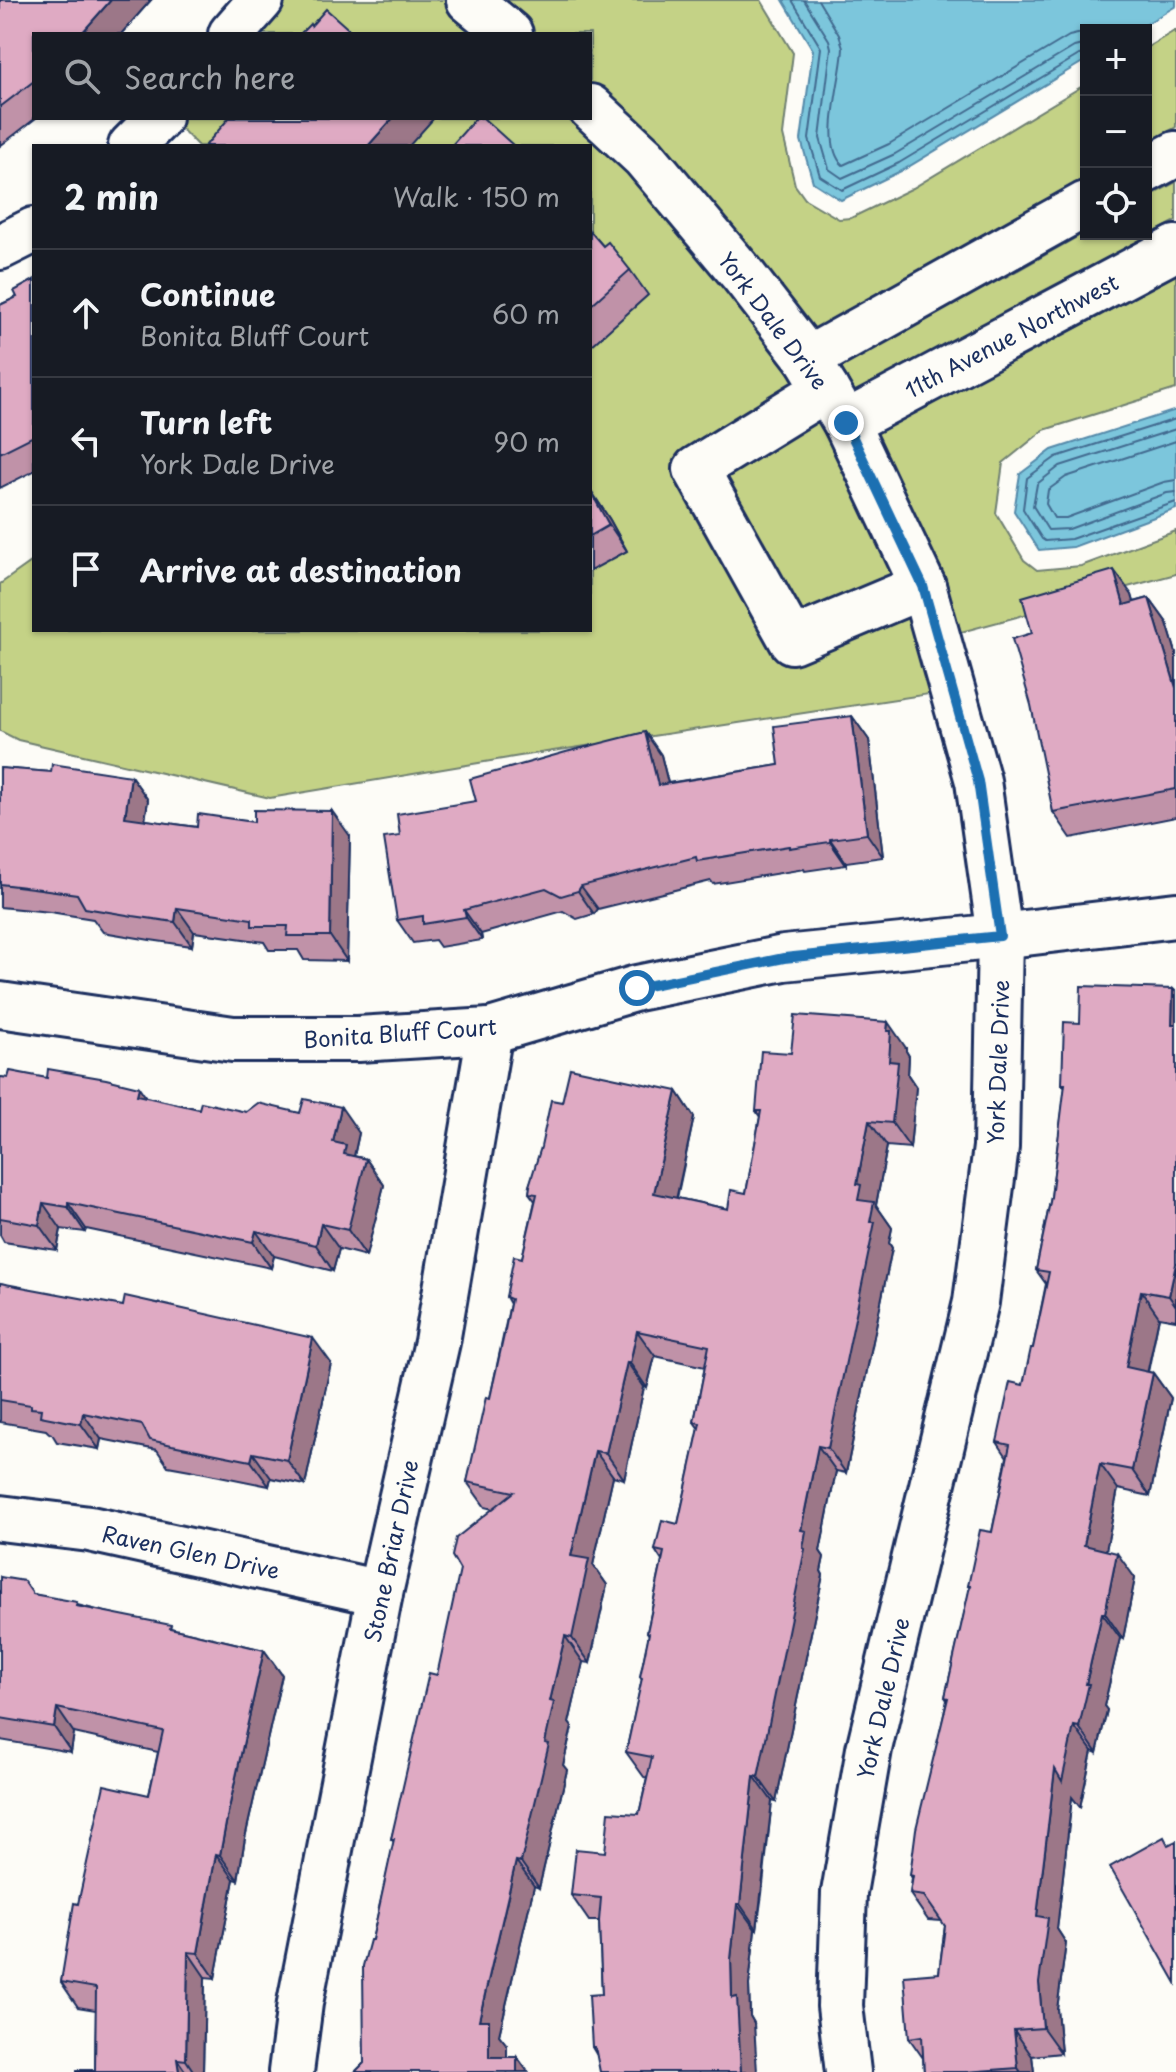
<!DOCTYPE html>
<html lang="en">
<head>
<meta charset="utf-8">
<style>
  body { margin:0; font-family:"Playpen Sans",sans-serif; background:#242831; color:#f1f3f6 }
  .controls { position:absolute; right:24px; top:24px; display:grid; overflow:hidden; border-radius:0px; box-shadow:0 2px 6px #0004 }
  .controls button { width:72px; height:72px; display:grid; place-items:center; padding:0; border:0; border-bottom:2px solid #363941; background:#171b24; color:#f1f3f6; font:40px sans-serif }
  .stop { position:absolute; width:24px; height:24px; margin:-18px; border:6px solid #1f6fb2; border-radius:50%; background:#fff }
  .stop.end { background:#1f6fb2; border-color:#fff; box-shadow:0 2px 8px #0008 }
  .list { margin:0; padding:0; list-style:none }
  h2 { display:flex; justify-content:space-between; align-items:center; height:104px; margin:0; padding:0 32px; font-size:34px }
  h2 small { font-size:26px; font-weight:400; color:#9ea1a6 }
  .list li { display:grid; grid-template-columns:52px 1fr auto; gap:24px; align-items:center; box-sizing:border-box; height:128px; padding:0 32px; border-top:2px solid #363941 }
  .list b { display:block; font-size:30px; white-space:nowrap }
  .list p { margin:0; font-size:26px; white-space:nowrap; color:#9ea1a6 }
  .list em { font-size:26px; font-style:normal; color:#9ea1a6 }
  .icon { flex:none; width:44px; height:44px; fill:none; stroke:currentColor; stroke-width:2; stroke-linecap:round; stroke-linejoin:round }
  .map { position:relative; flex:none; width:1176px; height:2072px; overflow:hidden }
  .search { position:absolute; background:#171b24; box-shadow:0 2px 6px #0004; left:32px; top:32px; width:560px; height:88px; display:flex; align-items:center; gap:20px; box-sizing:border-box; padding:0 28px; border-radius:0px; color:#9ea1a6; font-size:30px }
  .panel { position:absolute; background:#171b24; box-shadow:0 2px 6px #0004; left:32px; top:144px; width:560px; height:488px; border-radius:0px }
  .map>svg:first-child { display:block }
</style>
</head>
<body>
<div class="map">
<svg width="1176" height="2072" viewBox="0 0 1176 2072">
  <rect width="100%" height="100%" fill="#fdfcf7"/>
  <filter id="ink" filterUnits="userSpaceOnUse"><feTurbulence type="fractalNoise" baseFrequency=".0125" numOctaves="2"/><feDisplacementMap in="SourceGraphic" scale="16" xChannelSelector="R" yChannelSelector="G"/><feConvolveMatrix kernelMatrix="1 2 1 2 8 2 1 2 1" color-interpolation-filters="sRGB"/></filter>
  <g filter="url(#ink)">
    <!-- green -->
    <g fill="#c4d286" stroke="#708072" stroke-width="2">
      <polygon points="263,0 761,0 793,53 783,135 795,185 805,199 839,219 851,218 913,188 1086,84 1086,177 981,236 1004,278 1086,232 1086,234 1146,234 1146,198 1176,182 1176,221 1023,303 1046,344 1176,275 1176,389 1044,430 1003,463 996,513 1024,560 1037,570 1081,566 1176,531 1176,574 946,636 949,691 520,756 270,798 18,740 0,731 0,584 34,560 34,630 590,630 590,146 198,146 171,118 590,118 590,34 233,34"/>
      <polygon points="1176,30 1176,127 1146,144 1146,48"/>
    </g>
    <!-- water -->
    <g fill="#7cc6dc" stroke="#558aaa" stroke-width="2">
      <polygon points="783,0 1176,0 1176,6 1136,30 1086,30 1086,60 903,170 841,200 813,182 801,140 813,50"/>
      <polygon points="1176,410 1176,509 1073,547 1039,550 1014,511 1020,474 1052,450"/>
    </g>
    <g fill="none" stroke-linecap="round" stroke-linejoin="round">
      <!-- shore -->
      <g stroke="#426b90" stroke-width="2">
        <polyline points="792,0 821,48 809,139 820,176 842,190 899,163 1079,55 1086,54"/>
        <polyline points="804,0 829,40 831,48 820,138 829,169 842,178 895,154 1074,47 1086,44"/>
        <path d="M 818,0 L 839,35 L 843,47 C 843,76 819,144 843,165 L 889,144 L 1069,36 L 1086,32"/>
        <polyline points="1176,419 1056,457 1027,478 1023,509 1042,539 1045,541 1071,539 1176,502"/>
        <polyline points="1176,429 1060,466 1037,484 1033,506 1048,530 1069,529 1167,493 1176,492"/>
        <polyline points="1176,441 1066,477 1048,490 1046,504 1054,518 1066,518 1164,482 1176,480"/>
      </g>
      <!-- minor casing -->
      <g stroke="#1b2f5e" stroke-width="50">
        <g id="minor">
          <polyline points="469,0 510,34"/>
          <polyline points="231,34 261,0"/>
          <polyline points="590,107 644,157 743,275 808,359 846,423 923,586 978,781 1000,936 996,1147 976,1302 869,1749 844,1893 840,2006 848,2072"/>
          <polyline points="131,146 159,118"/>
          <polyline points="1146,170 1176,154"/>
          <polyline points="0,247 34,230"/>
          <polyline points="808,359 1086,204"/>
          <polyline points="826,389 696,469 792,641 923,586"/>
          <polyline points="846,423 1176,248"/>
          <polyline points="0,1005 233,1039 358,1039 490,1031 637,988 784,958 1000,936 1176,915"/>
          <polyline points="0,1518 90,1529 380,1593"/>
          <polyline points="291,2072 300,2003 380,1593 437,1342 490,1031"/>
        </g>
      </g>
      <!-- minor -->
      <use href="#minor" stroke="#fdfcf7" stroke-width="44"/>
    </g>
    <!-- wall -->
    <g fill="#c092a8" stroke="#1b2f5e" stroke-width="2">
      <polygon points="0,0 151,0 121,34 34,34 34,118 36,118 0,146"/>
      <polygon points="590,231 603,246 630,270 648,295 590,347"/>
      <polygon points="34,280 34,471 0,488 0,305 17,297"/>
      <polygon points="590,489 610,520 627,551 590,571"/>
      <polygon points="1132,595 1134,602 1149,598 1167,623 1176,653 1176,817 1071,838 1053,812 1032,633"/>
      <polygon points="852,716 869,740 883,857 846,862 846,865 805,871 804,869 713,884 711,881 598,909 594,914 577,919 563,911 481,934 482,940 440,947 435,940 413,943 397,920 400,836 476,801 645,732 661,755 668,783 779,765"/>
      <polygon points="0,768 51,772 131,776 148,800 145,820 197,827 350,836 347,961 304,960 298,950 269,950 264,942 194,932 192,946 150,940 103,932 93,919 50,912 0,907"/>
      <polygon points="1173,989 1176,992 1176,1320 1159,1317 1148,1372 1153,1373 1171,1398 1150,1496 1118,1489 1106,1550 1135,1578 1123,1639 1120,1638 1104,1706 1107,1710 1097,1753 1092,1751 1080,1807 1072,1797 1057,1929 1066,1943 1057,2009 1061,2053 1032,2056 1034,2072 924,2072 923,2058 909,2038 939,1973 945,1926 942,1921 928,1920 910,1894 912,1878 910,1875 947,1700 945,1697 970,1588 968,1586 992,1532 1007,1457 997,1442 1023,1385 1033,1348 1046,1284 1036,1270 1051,1197 1065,1088 1062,1084 1080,1023"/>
      <polygon points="906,1048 906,1051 909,1056 908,1075 916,1087 910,1148 887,1146 876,1205 892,1228 889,1243 892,1248 846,1473 836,1471 820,1551 824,1557 821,1571 823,1575 776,1802 772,1801 762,1894 757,1929 755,1929 749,1985 750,2016 754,2023 596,2054 592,2047 602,1994 599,1921 589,1921 571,1895 605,1852 639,1814 647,1778 644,1777 626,1752 642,1680 640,1677 649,1635 647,1632 662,1561 655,1550 678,1524 699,1429 694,1422 705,1367 655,1356 647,1388 644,1387 624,1479 613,1476 593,1565 607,1585 590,1663 583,1662 569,1723 572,1727 563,1765 567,1770 539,1888 534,1886 499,2035 507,2045 507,2057 517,2057 528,2072 355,2072 364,2063 372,1940 394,1842 391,1839 437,1675 493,1509 485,1507 467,1482 490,1398 510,1304 506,1297 522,1258 535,1201 529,1193 530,1188 529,1186 562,1102 677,1091 694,1117 677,1198 728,1209 746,1193 760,1117 756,1111 791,1053"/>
      <polygon points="0,1077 146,1097 199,1109 246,1112 359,1133 354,1156 366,1159 384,1185 366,1256 339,1249 333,1271 274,1256 271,1268 86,1229 85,1232 61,1229 57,1250 4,1242 0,1235"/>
      <polygon points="0,1283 331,1363 305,1485 271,1478 269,1486 190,1470 168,1466 157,1450 101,1439 99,1449 57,1442 52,1434 49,1433 46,1430 0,1422"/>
      <polygon points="0,1577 33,1594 174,1629 264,1650 282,1675 245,1838 238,1880 234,1879 215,1978 205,1977 203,2072 77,2072 95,2070 96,2010 78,2007 61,1982 78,1904 149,1795 158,1752 74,1733 71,1752 0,1740"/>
    </g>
    <!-- shaded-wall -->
    <g fill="#9c7788" stroke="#1b2f5e" stroke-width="2">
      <polygon points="111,0 151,0 121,34 81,34"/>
      <polygon points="393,118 434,118 409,146 368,146"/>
      <polygon points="590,489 610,520 627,551 590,496"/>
      <polygon points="1114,570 1132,595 1142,630 1124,605"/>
      <polygon points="1149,598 1167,623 1176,653 1176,688"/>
      <polygon points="852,716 869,740 883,857 867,834"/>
      <polygon points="645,732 661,755 674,808 658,785"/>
      <polygon points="131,776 148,800 142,841 125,817"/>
      <polygon points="332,811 350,836 347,961 330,936"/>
      <polygon points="830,839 846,862 846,865 830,842"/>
      <polygon points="581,886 598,909 594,914 578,891"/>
      <polygon points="177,908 194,932 192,946 175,922"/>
      <polygon points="464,910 481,934 482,940 466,917"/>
      <polygon points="1173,989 1176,992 1176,1030 1172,1024"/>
      <polygon points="888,1022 906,1048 906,1051 909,1056 908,1075 916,1087 910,1148 892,1123 887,1031"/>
      <polygon points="139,1087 157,1113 137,1095"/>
      <polygon points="677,1091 694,1117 672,1218 654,1193"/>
      <polygon points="341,1107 359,1133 354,1156 363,1170 366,1159 384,1185 366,1256 348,1230 333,1142"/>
      <polygon points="869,1121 887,1146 876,1205 892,1228 889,1243 892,1248 846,1473 828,1448 858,1200 857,1184"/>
      <polygon points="43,1203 61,1229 57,1250 39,1225"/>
      <polygon points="68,1203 86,1229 85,1232 68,1207"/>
      <polygon points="321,1224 339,1249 333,1271 316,1245"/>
      <polygon points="256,1231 274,1256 271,1268 253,1242"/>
      <polygon points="1176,1264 1176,1306 1169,1296"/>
      <polygon points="1141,1291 1159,1317 1143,1393 1126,1367"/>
      <polygon points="637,1331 655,1356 647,1388 630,1363"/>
      <polygon points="313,1338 331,1363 305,1485 287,1460"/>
      <polygon points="627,1362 644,1387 624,1479 606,1453"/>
      <polygon points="1153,1373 1171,1398 1150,1496 1132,1470"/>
      <polygon points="83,1413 101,1439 99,1449 81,1424"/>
      <polygon points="818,1446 836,1471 820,1551 824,1557 821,1571 823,1575 776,1802 758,1777 801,1530"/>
      <polygon points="595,1451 613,1476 593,1565 607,1585 590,1663 572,1638 571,1556"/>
      <polygon points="253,1453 271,1478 269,1486 251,1461"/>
      <polygon points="1100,1464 1118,1489 1102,1571 1084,1545"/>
      <polygon points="1117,1553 1135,1578 1123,1639 1105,1613"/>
      <polygon points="1102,1613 1120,1638 1104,1706 1107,1710 1097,1753 1079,1727 1086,1684"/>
      <polygon points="565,1636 583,1662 569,1723 572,1727 563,1765 567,1770 539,1888 521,1862 545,1743 550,1701"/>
      <polygon points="264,1650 282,1675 245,1838 238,1880 220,1855 228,1813"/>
      <polygon points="57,1708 74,1733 71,1752 54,1727"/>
      <polygon points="1074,1726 1092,1751 1080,1807 1072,1797 1057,1929 1066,1943 1057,2009 1061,2053 1043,2028 1039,1983 1037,1916 1055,1769"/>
      <polygon points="754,1776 772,1801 757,1929 740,1904"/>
      <polygon points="216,1854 234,1879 215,1978 198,1953"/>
      <polygon points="516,1861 534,1886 499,2035 507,2045 507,2072 489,2057 479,2020"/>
      <polygon points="737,1904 755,1929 749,1985 750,2016 754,2023 757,2072 741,2072 732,1998 731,1959"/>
      <polygon points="188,1952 205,1977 203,2072 194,2072 186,2060"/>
      <polygon points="1014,2030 1032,2056 1034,2072 1021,2072 1018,2068"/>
      <polygon points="517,2057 528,2072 517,2072"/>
      <polygon points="177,2059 186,2072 179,2072"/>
    </g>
    <!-- building -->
    <g fill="#dfaac3" stroke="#1b2f5e" stroke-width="2">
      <polygon points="0,0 111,0 81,34 34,34 34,81 0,107"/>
      <polygon points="326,9 354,34 300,34 310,24 311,26"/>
      <polygon points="229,118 393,118 368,146 205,146"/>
      <polygon points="476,118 483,118 514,146 451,146"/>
      <polygon points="590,231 603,246 608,242 630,270 590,306"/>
      <polygon points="34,280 34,436 0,453 0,305 17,297 14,291"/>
      <polygon points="592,494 609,525 590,536 590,495"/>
      <polygon points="1114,570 1124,605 1149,598 1176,688 1176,789 1053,812 1031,705 1012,639 1032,633 1022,597"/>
      <polygon points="852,716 867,834 830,839 830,842 789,848 789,846 697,861 696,857 581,886 578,891 561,896 546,888 464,910 466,917 423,924 423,916 397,920 384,838 400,836 397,814 476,801 470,779 566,752 645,732 658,785 779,765 774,726"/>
      <polygon points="52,764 131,776 125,817 197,827 198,814 254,822 254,810 332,811 330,936 287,936 288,926 252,926 252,919 177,908 175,922 133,916 85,908 77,894 33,888 0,884 0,768 51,772"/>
      <polygon points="1081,986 1173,989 1172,1024 1176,1024 1176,1264 1169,1296 1141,1291 1126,1367 1153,1373 1132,1470 1100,1464 1084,1545 1117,1553 1105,1613 1102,1613 1086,1684 1089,1684 1079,1727 1074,1726 1062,1781 1055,1769 1037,1916 1048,1918 1039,1983 1043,2028 1014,2030 1018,2068 965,2072 924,2072 922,2036 909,2038 904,1976 939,1973 945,1926 924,1896 910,1894 913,1876 910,1875 916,1829 948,1698 945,1697 970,1586 968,1586 980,1530 992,1532 1010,1445 997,1442 1010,1382 1023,1385 1031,1348 1033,1348 1049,1272 1036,1270 1051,1197 1065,1084 1062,1084 1064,1022 1080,1023"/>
      <polygon points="795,1015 888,1022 887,1031 891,1031 889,1061 898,1062 892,1123 869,1121 857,1184 861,1185 858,1200 874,1202 870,1222 875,1222 828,1448 818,1446 801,1530 806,1531 803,1548 805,1549 758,1777 754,1776 744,1868 740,1904 737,1904 731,1959 732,1998 737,1997 741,2072 600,2072 595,2047 592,2047 589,1995 602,1994 599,1921 601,1898 571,1895 576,1849 605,1852 609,1812 639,1814 652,1757 626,1752 642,1678 640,1677 649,1633 647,1632 664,1552 655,1550 662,1520 678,1524 700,1423 694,1422 709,1346 637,1331 630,1363 627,1362 606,1453 595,1451 571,1556 589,1559 572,1638 565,1636 550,1701 554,1702 545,1743 549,1744 521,1862 516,1861 479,2020 489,2020 489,2057 517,2057 517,2072 355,2072 364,2063 363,1966 370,1940 372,1940 394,1839 391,1839 429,1673 437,1675 454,1597 460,1570 452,1556 456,1538 514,1492 467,1482 486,1397 490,1398 504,1335 511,1299 506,1297 514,1256 522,1258 537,1194 529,1193 530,1186 529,1186 541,1147 551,1100 562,1102 570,1068 677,1091 654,1193 728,1209 731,1190 746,1193 761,1111 756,1111 761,1051 791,1053"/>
      <polygon points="48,1069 106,1079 139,1087 137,1095 199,1109 201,1102 246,1112 258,1103 300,1113 304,1099 341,1107 333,1142 346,1145 344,1154 366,1159 348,1230 321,1224 316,1245 256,1231 253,1242 68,1203 68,1207 43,1203 39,1225 0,1218 0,1077 8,1078 10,1071 47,1078"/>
      <polygon points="0,1283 123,1306 125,1296 313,1338 287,1460 253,1453 251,1461 172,1445 150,1440 142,1425 83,1413 81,1424 40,1416 41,1409 31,1408 31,1405 0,1400"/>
      <polygon points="0,1577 24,1581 33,1594 77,1602 76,1606 171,1625 170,1628 264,1650 228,1813 220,1855 216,1854 198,1953 188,1952 186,2060 177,2059 179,2072 77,2072 77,2070 95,2070 96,1988 61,1982 74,1903 78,1904 104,1785 149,1795 163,1731 57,1708 54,1727 0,1718"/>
      <polygon points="1164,1837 1168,1845 1176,1841 1176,1983 1110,1867"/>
    </g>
  </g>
  <g fill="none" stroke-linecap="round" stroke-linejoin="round" filter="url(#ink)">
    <!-- route -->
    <polyline stroke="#1f6fb2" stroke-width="10" points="637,988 784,958 1000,936 978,781 923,586 846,423"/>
  </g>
  <g text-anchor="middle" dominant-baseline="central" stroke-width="7" stroke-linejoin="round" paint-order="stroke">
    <!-- street labels -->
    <g font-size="22" fill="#1b2f5e" stroke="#fdfcf7">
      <text transform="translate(774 320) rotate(53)">York Dale Drive</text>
      <text transform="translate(1011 335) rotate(-28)">11th Avenue Northwest</text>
      <text transform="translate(400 1032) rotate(-4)">Bonita Bluff Court</text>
      <text transform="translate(997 1062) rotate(-88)">York Dale Drive</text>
      <text transform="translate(191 1551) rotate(12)">Raven Glen Drive</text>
      <text transform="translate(390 1551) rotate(-78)">Stone Briar Drive</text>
      <text transform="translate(882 1698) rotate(-77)">York Dale Drive</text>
    </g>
  </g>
</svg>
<div class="controls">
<button>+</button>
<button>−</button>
<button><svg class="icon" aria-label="locate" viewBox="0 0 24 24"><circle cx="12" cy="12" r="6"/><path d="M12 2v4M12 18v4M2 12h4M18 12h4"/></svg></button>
</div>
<div class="stop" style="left:637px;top:988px"></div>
<div class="stop end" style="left:846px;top:423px"></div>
<div class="search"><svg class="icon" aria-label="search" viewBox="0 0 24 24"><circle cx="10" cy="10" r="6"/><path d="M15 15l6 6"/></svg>Search here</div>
<section class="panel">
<h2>2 min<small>Walk · 150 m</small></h2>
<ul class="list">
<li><svg class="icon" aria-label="ahead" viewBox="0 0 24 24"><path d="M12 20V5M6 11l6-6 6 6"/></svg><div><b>Continue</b><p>Bonita Bluff Court</p></div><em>60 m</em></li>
<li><svg class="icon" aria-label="left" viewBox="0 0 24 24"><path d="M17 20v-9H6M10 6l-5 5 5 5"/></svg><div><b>Turn left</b><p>York Dale Drive</p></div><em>90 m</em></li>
<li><svg class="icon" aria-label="arrive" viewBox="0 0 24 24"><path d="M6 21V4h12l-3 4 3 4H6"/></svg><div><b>Arrive at destination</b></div></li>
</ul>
</section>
</div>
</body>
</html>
